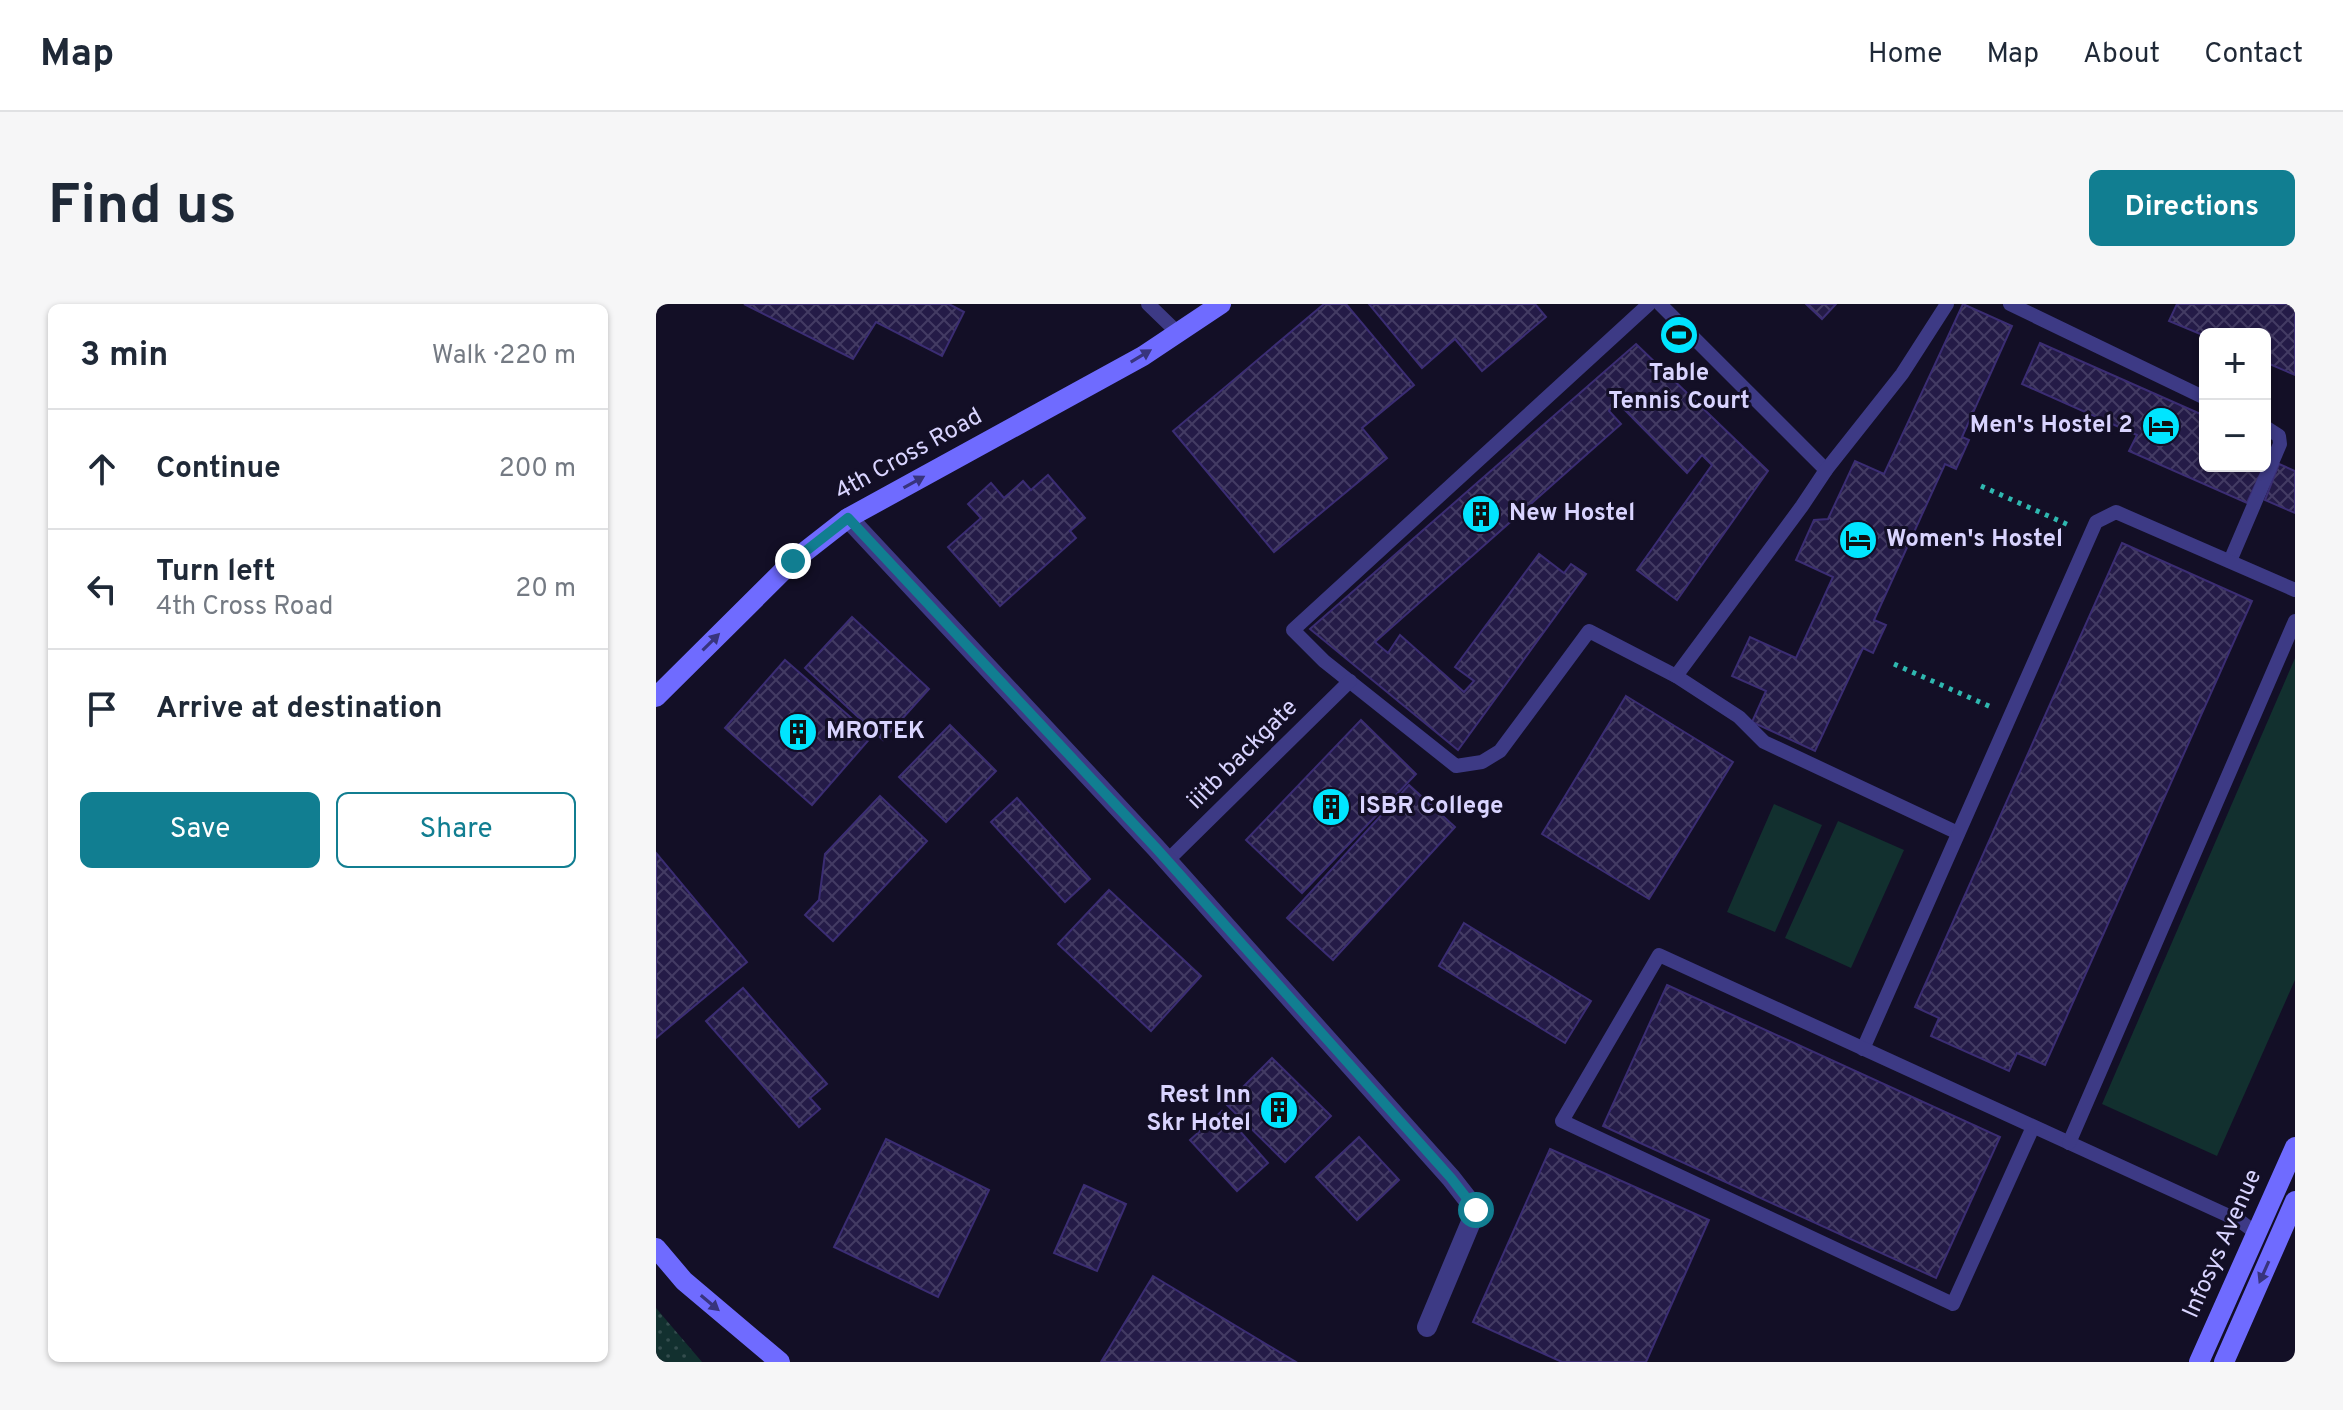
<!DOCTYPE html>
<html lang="en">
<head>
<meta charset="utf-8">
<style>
  body { margin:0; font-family:Overpass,sans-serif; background:#f6f6f7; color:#1f2937 }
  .controls { position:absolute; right:24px; top:24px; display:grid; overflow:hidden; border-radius:12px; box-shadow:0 2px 6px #0004 }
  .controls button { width:72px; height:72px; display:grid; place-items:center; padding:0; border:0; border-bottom:2px solid #e0e1e3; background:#fff; color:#1f2937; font:40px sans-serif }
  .stop { position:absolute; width:24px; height:24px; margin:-18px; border:6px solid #117e91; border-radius:50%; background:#fff }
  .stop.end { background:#117e91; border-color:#fff; box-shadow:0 2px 8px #0008 }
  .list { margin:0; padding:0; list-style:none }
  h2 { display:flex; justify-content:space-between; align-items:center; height:104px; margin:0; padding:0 32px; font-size:34px }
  h2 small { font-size:26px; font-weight:400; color:#747a83 }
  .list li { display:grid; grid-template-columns:52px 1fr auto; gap:24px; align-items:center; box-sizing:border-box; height:120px; padding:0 32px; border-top:2px solid #e0e1e3 }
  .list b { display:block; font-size:30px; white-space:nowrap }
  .list p { margin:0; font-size:26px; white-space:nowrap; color:#747a83 }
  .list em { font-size:26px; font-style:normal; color:#747a83 }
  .actions { display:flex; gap:16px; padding:24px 32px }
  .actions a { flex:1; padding:18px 0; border:2px solid #117e91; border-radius:12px; text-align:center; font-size:28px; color:#117e91 }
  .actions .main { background:#117e91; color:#fff }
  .icon { flex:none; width:44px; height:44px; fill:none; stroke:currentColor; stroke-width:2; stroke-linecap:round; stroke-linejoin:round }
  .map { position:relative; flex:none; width:1639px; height:1058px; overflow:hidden; border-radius:12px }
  header { display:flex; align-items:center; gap:48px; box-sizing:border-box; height:112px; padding:0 40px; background:#fff; border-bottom:2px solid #e0e1e3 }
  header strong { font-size:38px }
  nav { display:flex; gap:44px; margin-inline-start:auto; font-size:28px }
  .intro { display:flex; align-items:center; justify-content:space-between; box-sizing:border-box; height:192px; padding:0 48px }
  h1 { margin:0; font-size:56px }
  .button { padding:20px 36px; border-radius:12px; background:#117e91; color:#fff; font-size:28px; font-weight:700 }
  main { display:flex; gap:48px; padding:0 48px }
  aside { flex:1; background:#fff; border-radius:12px; box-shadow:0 2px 6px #0004 }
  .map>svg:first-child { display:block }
</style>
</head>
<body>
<header>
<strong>Map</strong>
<nav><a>Home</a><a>Map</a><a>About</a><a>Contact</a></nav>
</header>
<div class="intro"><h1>Find us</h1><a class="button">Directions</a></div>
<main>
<aside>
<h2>3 min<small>Walk · 220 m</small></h2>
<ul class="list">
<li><svg class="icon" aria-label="ahead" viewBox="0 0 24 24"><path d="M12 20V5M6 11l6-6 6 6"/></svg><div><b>Continue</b></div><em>200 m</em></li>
<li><svg class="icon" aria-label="left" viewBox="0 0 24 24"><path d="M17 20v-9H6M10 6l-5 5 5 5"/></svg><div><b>Turn left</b><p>4th Cross Road</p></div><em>20 m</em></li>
<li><svg class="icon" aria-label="arrive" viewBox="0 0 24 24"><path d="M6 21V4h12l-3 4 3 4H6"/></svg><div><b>Arrive at destination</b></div></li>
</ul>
<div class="actions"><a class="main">Save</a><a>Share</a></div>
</aside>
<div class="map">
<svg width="1639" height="1058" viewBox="0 0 1639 1058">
  <defs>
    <pattern id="grass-dots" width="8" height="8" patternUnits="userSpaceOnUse" patternTransform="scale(2)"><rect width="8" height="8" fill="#12302f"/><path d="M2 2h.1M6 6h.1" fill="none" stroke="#344d4e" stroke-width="1.8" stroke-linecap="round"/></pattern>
    <pattern id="building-cross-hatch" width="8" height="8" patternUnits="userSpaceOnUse" patternTransform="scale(2)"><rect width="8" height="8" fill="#241b47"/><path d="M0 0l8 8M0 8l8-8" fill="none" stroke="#433b63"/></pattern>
  </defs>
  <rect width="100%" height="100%" fill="#130f26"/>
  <!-- grass -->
  <polygon fill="url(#grass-dots)" points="0,1004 46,1058 0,1058"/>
  <!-- green -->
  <g fill="#12302f">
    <polygon points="1639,354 1639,676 1561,852 1446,800"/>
    <polygon points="1118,500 1166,521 1119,628 1071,608"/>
    <polygon points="1182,517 1248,546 1195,664 1129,634"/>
  </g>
  <!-- building -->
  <g fill="url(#building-cross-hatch)" stroke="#3b2d73" stroke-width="2">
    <polygon points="88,0 293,0 308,8 286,52 220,18 197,55"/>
    <polygon points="668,0 690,0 758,81 706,124 731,154 618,248 517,127"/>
    <polygon points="713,0 879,0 890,13 826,67 799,35 766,64"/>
    <polygon points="1150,0 1180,0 1166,15"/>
    <polygon points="1307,0 1356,22 1306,133 1313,136 1300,165 1289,160 1218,316 1230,321 1217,349 1207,344 1159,447 1096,418 1110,387 1076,372 1094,333 1140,354 1177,273 1140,256 1158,216 1172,215 1199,157 1228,170"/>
    <polygon points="1521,0 1639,0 1639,71 1609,58 1609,30 1549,30 1549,32 1513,17"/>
    <polygon points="1384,39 1549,112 1549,162 1608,162 1591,199 1473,147 1481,131 1366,80"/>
    <polygon points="980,40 1112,167 1021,296 981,266 1056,161 1046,151 1031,169 960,97 953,107 965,120 719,338 732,349 744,331 808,388 818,377 799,363 883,250 908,269 915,260 930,270 802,446 654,325"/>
    <polygon points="1623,160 1639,167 1639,209 1609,196"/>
    <polygon points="392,171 429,214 414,227 420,234 344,302 292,243 325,214 312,200 335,179 348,194 367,177 375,186"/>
    <polygon points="1466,239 1596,297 1389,761 1361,749 1353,767 1275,732 1283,714 1259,703"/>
    <polygon points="196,313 273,385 227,436 149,364"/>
    <polygon points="129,356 216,432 156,501 69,424"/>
    <polygon points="970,392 1077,458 993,595 886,530"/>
    <polygon points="705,416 760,470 646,589 590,536"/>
    <polygon points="294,421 340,467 290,518 243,473"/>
    <polygon points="753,481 799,523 677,656 631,614"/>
    <polygon points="224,492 271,537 177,637 149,611 163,596 169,550"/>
    <polygon points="361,494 434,575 409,598 335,518"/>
    <polygon points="0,549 91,658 0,734"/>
    <polygon points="453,586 545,672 495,727 402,640"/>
    <polygon points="808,619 935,697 909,739 783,662"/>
    <polygon points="1011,681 1344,833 1280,974 947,822"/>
    <polygon points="87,684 171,780 154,794 164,805 143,823 50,717"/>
    <polygon points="616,754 675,812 629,858 570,800"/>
    <polygon points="566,807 612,859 581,887 534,836"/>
    <polygon points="703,833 743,876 701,916 660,873"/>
    <polygon points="230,835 333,886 282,993 178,943"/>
    <polygon points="894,845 1053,916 990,1058 906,1058 817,1018"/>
    <polygon points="428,881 470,900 441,967 398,949"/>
    <polygon points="497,972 640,1058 445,1058"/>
  </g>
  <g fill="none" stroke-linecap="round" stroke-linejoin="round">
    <!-- path -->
    <g stroke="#2fb8b0" stroke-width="5" stroke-dasharray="4 6" stroke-linecap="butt">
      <polyline points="1325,182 1415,222"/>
      <polyline points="1238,360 1335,403"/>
    </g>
    <!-- lane -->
    <g stroke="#3d3a85" stroke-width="14">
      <polyline points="492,0 522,29"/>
      <polyline points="993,0 637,326 668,357 800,462 826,458 844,447 933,327 1020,372"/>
      <polyline points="1004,0 1170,166"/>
      <polyline points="1291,0 1246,70 1170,166 1146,202 1020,372 1083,413 1108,438 1302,529"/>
      <polyline points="1354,0 1549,94"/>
      <polyline points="1574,257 1624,140 1623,132 1609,123"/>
      <polyline points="511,557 694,377"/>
      <polyline points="1207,745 1440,218 1460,208 1639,286"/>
      <polyline points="1377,823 1297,1000 906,817 1003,651 1584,917 1600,929"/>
      <polyline points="1413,839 1639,317"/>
    </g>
    <!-- street -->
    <polyline stroke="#3d3a85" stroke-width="20" points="192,214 500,544 795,874 820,906 771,1023"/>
    <!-- secondary -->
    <g stroke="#6f6bff" stroke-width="20">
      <polyline points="0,393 137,257 192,214 487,52 565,0"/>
      <polyline points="0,944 28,977 124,1058"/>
      <polyline points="1543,1058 1639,843"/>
      <polyline points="1568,1058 1639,897"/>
    </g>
  </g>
  <!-- one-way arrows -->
  <defs><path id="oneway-solid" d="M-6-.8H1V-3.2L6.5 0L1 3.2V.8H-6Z" transform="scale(2)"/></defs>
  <g fill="#38347d">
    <use href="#oneway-solid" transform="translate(485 52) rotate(-31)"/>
    <use href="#oneway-solid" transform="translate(258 178) rotate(-29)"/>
    <use href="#oneway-solid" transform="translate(55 338) rotate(-45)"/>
    <use href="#oneway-solid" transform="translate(1608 968) rotate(114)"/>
    <use href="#oneway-solid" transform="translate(54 999) rotate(40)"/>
  </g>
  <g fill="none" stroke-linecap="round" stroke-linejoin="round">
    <!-- route -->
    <polyline stroke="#117e91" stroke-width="10" points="137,257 192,214 500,544 795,874 820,906"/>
  </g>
  <!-- icons -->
  <defs>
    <g id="stadium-disc" transform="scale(2)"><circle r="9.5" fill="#00e5ff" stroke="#130f26"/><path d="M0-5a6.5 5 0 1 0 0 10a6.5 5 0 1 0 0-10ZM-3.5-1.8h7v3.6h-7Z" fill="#111"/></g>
    <g id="hotel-disc" transform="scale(2)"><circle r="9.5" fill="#00e5ff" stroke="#130f26"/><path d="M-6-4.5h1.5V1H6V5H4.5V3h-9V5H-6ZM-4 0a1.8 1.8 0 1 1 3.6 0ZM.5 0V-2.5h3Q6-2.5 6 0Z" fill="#111"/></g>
    <g id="building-disc" transform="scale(2)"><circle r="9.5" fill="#00e5ff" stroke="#130f26"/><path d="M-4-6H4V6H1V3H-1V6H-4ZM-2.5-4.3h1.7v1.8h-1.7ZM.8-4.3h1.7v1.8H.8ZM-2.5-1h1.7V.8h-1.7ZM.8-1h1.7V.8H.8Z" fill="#111"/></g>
  </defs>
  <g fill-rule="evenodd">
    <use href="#stadium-disc" x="1023" y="31"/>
    <use href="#hotel-disc" x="1505" y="122"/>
    <use href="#building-disc" x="825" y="210"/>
    <use href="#hotel-disc" x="1202" y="236"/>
    <use href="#building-disc" x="142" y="428"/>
    <use href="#building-disc" x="675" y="503"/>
    <use href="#building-disc" x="623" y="806"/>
  </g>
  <g text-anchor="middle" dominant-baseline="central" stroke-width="6" stroke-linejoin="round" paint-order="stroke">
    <!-- poi labels -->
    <g font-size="24" font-weight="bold" fill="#d9d4ff" stroke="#130f26" text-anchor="start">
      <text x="1023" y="70" text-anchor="middle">Table<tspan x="1023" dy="28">Tennis Court</tspan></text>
      <text x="1477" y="122" text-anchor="end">Men's Hostel 2</text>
      <text x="853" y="210">New Hostel</text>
      <text x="1230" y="236">Women's Hostel</text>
      <text x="170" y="428">MROTEK</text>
      <text x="703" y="503">ISBR College</text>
      <text x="595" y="792" text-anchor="end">Rest Inn<tspan x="595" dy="28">Skr Hotel</tspan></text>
    </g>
    <!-- street labels -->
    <g font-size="24" fill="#d9d4ff" stroke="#130f26">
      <text transform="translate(253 151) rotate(-29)">4th Cross Road</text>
      <text transform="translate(587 451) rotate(-45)">iiitb backgate</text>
      <text transform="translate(1567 940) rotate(-66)">Infosys Avenue</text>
    </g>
  </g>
</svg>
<div class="controls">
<button>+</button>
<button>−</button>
</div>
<div class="stop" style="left:820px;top:906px"></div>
<div class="stop end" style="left:137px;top:257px"></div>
</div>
</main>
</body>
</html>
